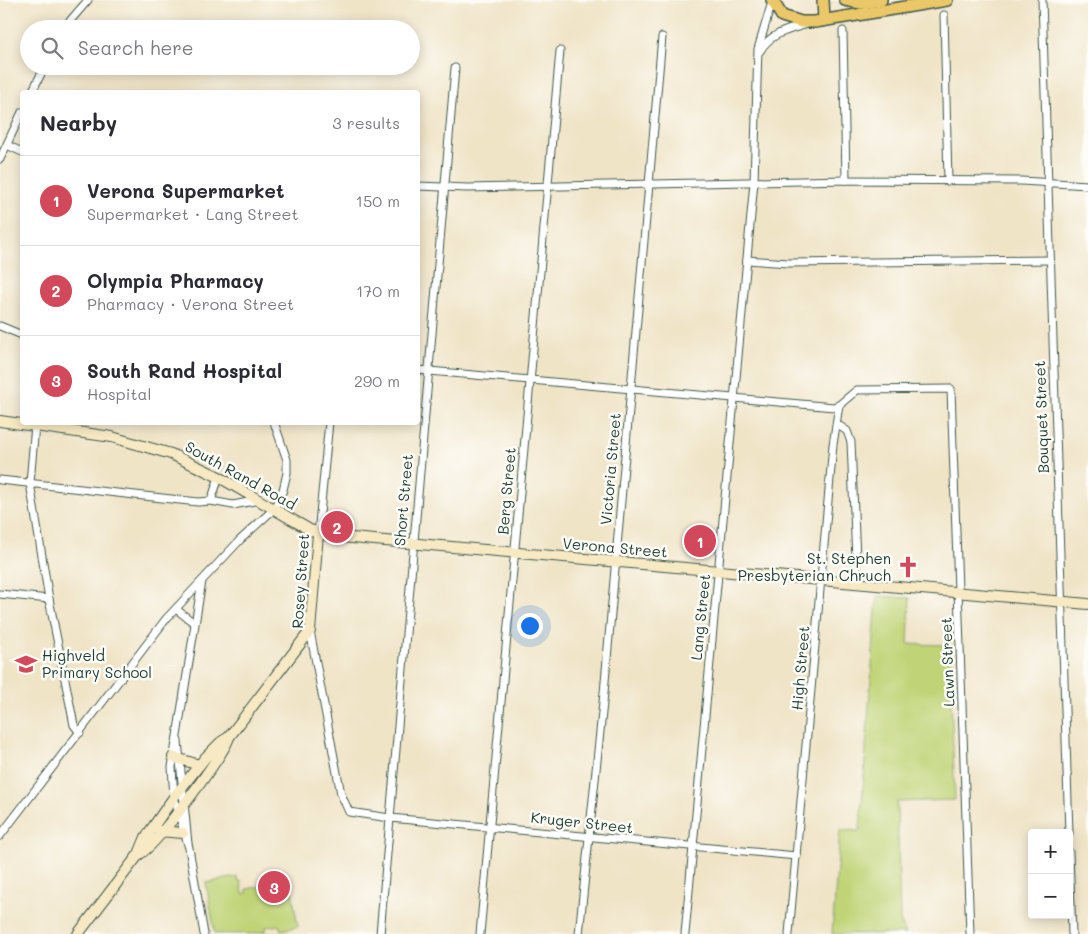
<!DOCTYPE html>
<html lang="en">
<head>
<meta charset="utf-8">
<style>
  body { margin:0; font-family:Mali,sans-serif; background:#f7f7f7; color:#2b2b33 }
  .controls { position:absolute; right:15px; bottom:15px; display:grid; overflow:hidden; border-radius:5px; box-shadow:0 2px 12px #0003 }
  .controls button { width:45px; height:45px; display:grid; place-items:center; padding:0; border:0; border-bottom:1px solid #e1e1e2; background:#fff; color:#2b2b33; font:25px sans-serif }
  .you { position:absolute; left:529px; top:625px; width:18px; height:18px; margin:-12px; border:4px solid #fff; border-radius:50%; background:#1a73e8; box-shadow:0 0 0 8px #1a73e833 }
  .badge { display:grid; place-items:center; width:32px; height:32px; border-radius:50%; background:#d1495b; color:#fff; font-size:16px; font-weight:700 }
  .pin { position:absolute; translate:-50% -50%; border:2px solid #fff; box-shadow:0 1px 5px #0006 }
  .list { margin:0; padding:0; list-style:none }
  h2 { display:flex; justify-content:space-between; align-items:center; height:65px; margin:0; padding:0 20px; font-size:21px }
  h2 small { font-size:16px; font-weight:400; color:#7c7c81 }
  .list li { display:grid; grid-template-columns:32px 1fr auto; gap:15px; align-items:center; box-sizing:border-box; height:90px; padding:0 20px; border-top:1px solid #e1e1e2 }
  .list b { display:block; font-size:19px; white-space:nowrap }
  .list p { margin:0; font-size:16px; white-space:nowrap; color:#7c7c81 }
  .list em { font-size:16px; font-style:normal; color:#7c7c81 }
  .icon { flex:none; width:28px; height:28px; fill:none; stroke:currentColor; stroke-width:2; stroke-linecap:round; stroke-linejoin:round }
  .map { position:relative; flex:none; width:1088px; height:934px; overflow:hidden }
  .search { position:absolute; background:#fff; box-shadow:0 2px 12px #0003; left:20px; top:20px; width:400px; height:55px; display:flex; align-items:center; gap:12px; box-sizing:border-box; padding:0 18px; border-radius:28px; color:#7c7c81; font-size:19px }
  .panel { position:absolute; background:#fff; box-shadow:0 2px 12px #0003; left:20px; top:90px; width:400px; height:335px; border-radius:5px }
  .map>svg:first-child { display:block }
</style>
</head>
<body>
<div class="map">
<svg width="1088" height="934" viewBox="0 0 1088 934">
  <rect width="100%" height="100%" fill="#fdfcf7"/>
  <filter id="ink" filterUnits="userSpaceOnUse"><feTurbulence type="fractalNoise" baseFrequency=".02" numOctaves="2"/><feDisplacementMap in="SourceGraphic" scale="10" xChannelSelector="R" yChannelSelector="G"/><feConvolveMatrix kernelMatrix="1 2 1 2 8 2 1 2 1" color-interpolation-filters="sRGB"/></filter>
  <filter id="wash" filterUnits="userSpaceOnUse"><feTurbulence type="fractalNoise" baseFrequency=".0096" numOctaves="4" result="noise"/><feDisplacementMap in="SourceGraphic" scale="20" xChannelSelector="R" yChannelSelector="G"/><feGaussianBlur stdDeviation="1.12" result="paint"/><feColorMatrix in="noise" values="0 0 0 0 0 0 0 0 0 0 0 0 0 0 0 0 0 1.4 0 .05"/><feComposite in="paint" operator="in"/></filter>
  <g filter="url(#wash)">
    <rect width="100%" height="100%" fill="#f0e4c7"/>
    <!-- green -->
    <g fill="#c0d477" stroke="#708856">
      <polygon points="877,596 910,598 908,644 949,645 955,800 897,802 900,920 906,934 832,934 840,830 860,831"/>
      <polygon points="237,877 238,881 241,881 243,894 247,893 247,889 284,882 286,892 292,891 298,927 281,930 279,925 266,927 266,931 251,934 215,934 206,883"/>
    </g>
  </g>
  <g filter="url(#ink)">
    <g fill="none" stroke-linecap="round" stroke-linejoin="round">
      <!-- street casing -->
      <g stroke="#3e564a" stroke-width="9">
        <g id="street">
          <polyline points="1042,0 1069,833"/>
          <polyline points="944,15 948,181"/>
          <polyline points="63,29 88,0"/>
          <polyline points="843,31 846,180"/>
          <path d="M 760,51 C 770,33 789,30 807,24"/>
          <polyline points="32,92 45,66"/>
          <polyline points="7,145 22,152"/>
          <polyline points="0,159 22,112"/>
          <polyline points="418,186 467,188 846,180 1021,181 1088,185"/>
          <polyline points="747,260 789,263 1050,260"/>
          <polyline points="0,326 22,335"/>
          <polyline points="418,370 834,407 839,405 857,390 951,389 970,934"/>
          <polyline points="35,425 30,483 49,599 74,725 80,733"/>
          <polyline points="838,425 847,431 851,442 857,583"/>
          <polyline points="0,480 198,502 211,501 219,477"/>
          <polyline points="211,501 233,505 259,500"/>
          <polyline points="318,534 329,422"/>
          <polyline points="202,581 172,767 174,797 189,848 204,934"/>
          <polyline points="0,594 49,599"/>
          <polyline points="176,609 194,623"/>
          <polyline points="310,631 341,794 349,812 390,818 797,856"/>
          <polyline points="178,741 188,844"/>
          <polyline points="0,836 166,619 240,540 274,509 283,490 287,473 287,460 274,422"/>
          <polyline points="1069,852 1072,934"/>
          <polyline points="380,934 455,68"/>
          <polyline points="480,934 560,51"/>
          <polyline points="579,934 604,693 662,37"/>
          <polyline points="685,934 754,182 758,49 772,2"/>
          <polyline points="789,934 833,445 839,405"/>
        </g>
      </g>
      <!-- secondary casing -->
      <g stroke="#3e564a" stroke-width="12">
        <g id="secondary">
          <polyline points="0,421 112,437 171,454 219,477 310,530 330,536 1088,604"/>
          <polyline points="173,757 199,765"/>
          <polyline points="159,831 183,833"/>
          <path d="M 139,854 C 152,851 225,753 229,737 L 310,631 L 318,534"/>
          <polyline points="78,934 139,854 146,837 174,797 205,758 221,742 229,737"/>
        </g>
      </g>
      <!-- primary casing -->
      <g stroke="#3e564a" stroke-width="14">
        <g id="primary">
          <polyline points="772,0 782,16 801,22 815,22 947,0"/>
          <polyline points="823,0 824,20"/>
          <polyline points="845,0 861,3 881,0"/>
        </g>
      </g>
      <!-- street -->
      <use href="#street" stroke="#fff" stroke-width="7"/>
      <!-- secondary -->
      <use href="#secondary" stroke="#f7e9c3" stroke-width="10"/>
      <!-- primary -->
      <use href="#primary" stroke="#eac769" stroke-width="11"/>
    </g>
  </g>
  <!-- icons -->
  <defs>
    <g id="church-bare" transform="scale(1.725)"><path d="M-1.2-6h2.4v3.5h3.3v2.4h-3.3V6h-2.4V-.1h-3.3v-2.4h3.3Z" fill="#d1495b" stroke="#fdfcf7" stroke-width="2.5" paint-order="stroke"/></g>
    <g id="school-bare" transform="scale(1.725)"><path d="M0-5L7-2L0 1L-7-2ZM-4 1L0 2.5L4 1V4Q0 6-4 4Z" fill="#d1495b" stroke="#fdfcf7" stroke-width="2.5" paint-order="stroke"/></g>
  </defs>
  <g fill-rule="evenodd">
    <use href="#church-bare" x="908" y="567"/>
    <use href="#school-bare" x="26" y="664"/>
  </g>
  <g text-anchor="middle" dominant-baseline="central" stroke-width="5" stroke-linejoin="round" paint-order="stroke">
    <!-- street labels -->
    <g font-size="15" fill="#1f3d34" stroke="#fdfcf7">
      <text transform="translate(1041 417) rotate(-92)">Bouquet Street</text>
      <text transform="translate(610 469) rotate(-85)">Victoria Street</text>
      <text transform="translate(241 475) rotate(29)">South Rand Road</text>
      <text transform="translate(506 491) rotate(-85)">Berg Street</text>
      <text transform="translate(403 500) rotate(-85)">Short Street</text>
      <text transform="translate(615 547) rotate(5)">Verona Street</text>
      <text transform="translate(300 581) rotate(-86)">Rosey Street</text>
      <text transform="translate(700 617) rotate(-84)">Lang Street</text>
      <text transform="translate(947 662) rotate(-92)">Lawn Street</text>
      <text transform="translate(800 668) rotate(-85)">High Street</text>
      <text transform="translate(582 822) rotate(6)">Kruger Street</text>
    </g>
    <!-- poi labels -->
    <g font-size="15" fill="#1f3d34" stroke="#fdfcf7" text-anchor="end">
      <text x="891" y="558">St. Stephen<tspan x="891" dy="17">Presbyterian Chruch</tspan></text>
      <text x="42" y="655" text-anchor="start">Highveld<tspan x="42" dy="17">Primary School</tspan></text>
    </g>
  </g>
</svg>
<div class="controls">
<button>+</button>
<button>−</button>
</div>
<div class="you"></div>
<div class="pin badge" style="left:700px;top:541px">1</div>
<div class="pin badge" style="left:337px;top:527px">2</div>
<div class="pin badge" style="left:274px;top:887px">3</div>
<div class="search"><svg class="icon" aria-label="search" viewBox="0 0 24 24"><circle cx="10" cy="10" r="6"/><path d="M15 15l6 6"/></svg>Search here</div>
<section class="panel">
<h2>Nearby<small>3 results</small></h2>
<ul class="list">
<li><span class="badge">1</span><div><b>Verona Supermarket</b><p>Supermarket · Lang Street</p></div><em>150 m</em></li>
<li><span class="badge">2</span><div><b>Olympia Pharmacy</b><p>Pharmacy · Verona Street</p></div><em>170 m</em></li>
<li><span class="badge">3</span><div><b>South Rand Hospital</b><p>Hospital</p></div><em>290 m</em></li>
</ul>
</section>
</div>
</body>
</html>
